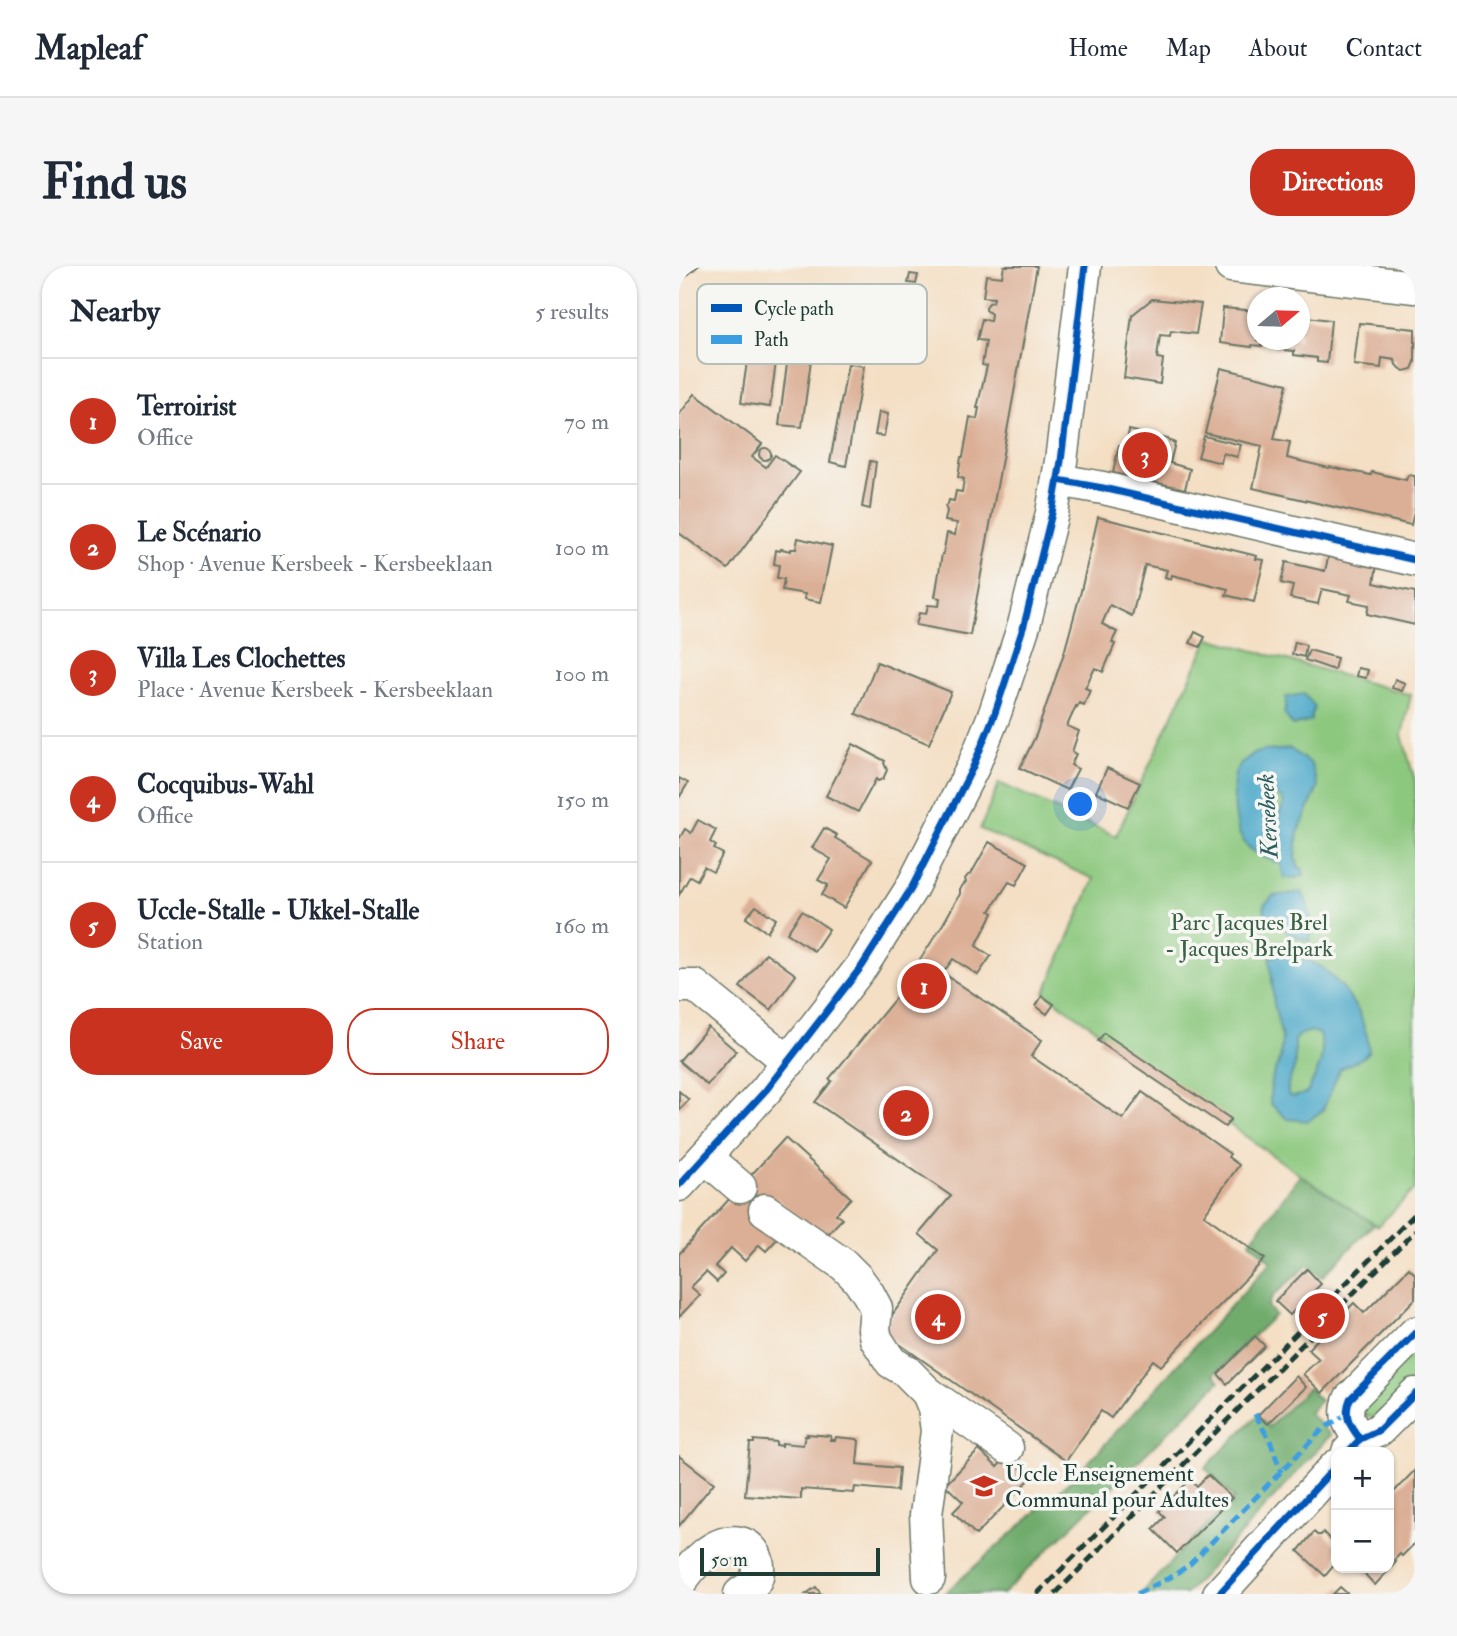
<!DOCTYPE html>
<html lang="en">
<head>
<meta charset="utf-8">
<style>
  body { margin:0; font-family:"IM FELL Double Pica",serif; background:#f6f6f7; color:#1f2937 }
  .controls { position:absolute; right:21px; bottom:21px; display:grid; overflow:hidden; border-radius:14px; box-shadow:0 2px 5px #0004 }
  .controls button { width:63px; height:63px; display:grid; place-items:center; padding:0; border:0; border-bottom:2px solid #e0e1e3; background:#fff; color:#1f2937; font:35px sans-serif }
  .compass { position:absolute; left:568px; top:21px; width:63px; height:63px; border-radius:50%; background:#fff; box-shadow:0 2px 5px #0004; rotate:71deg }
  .scale { position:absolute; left:21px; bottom:18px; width:180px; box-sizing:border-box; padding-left:7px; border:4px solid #1f3d34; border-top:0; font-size:19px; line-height:24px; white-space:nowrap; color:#1f3d34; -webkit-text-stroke:5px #f6f6f2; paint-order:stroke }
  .you { position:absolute; left:402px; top:539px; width:24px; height:24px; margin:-18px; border:5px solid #fff; border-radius:50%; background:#1a73e8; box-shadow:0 0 0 10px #1a73e833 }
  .badge { display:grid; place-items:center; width:46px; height:46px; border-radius:50%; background:#c8321e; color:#fff; font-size:23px; font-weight:700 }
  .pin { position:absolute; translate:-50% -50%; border:4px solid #fff; box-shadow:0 2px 7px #0006 }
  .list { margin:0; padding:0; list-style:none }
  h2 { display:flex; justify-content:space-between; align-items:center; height:91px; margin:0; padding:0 28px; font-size:30px }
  h2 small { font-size:23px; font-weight:400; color:#747a83 }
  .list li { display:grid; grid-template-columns:46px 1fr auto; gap:21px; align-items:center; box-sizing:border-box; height:126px; padding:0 28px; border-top:2px solid #e0e1e3 }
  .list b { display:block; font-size:26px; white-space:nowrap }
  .list p { margin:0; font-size:23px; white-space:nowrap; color:#747a83 }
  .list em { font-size:23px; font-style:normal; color:#747a83 }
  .actions { display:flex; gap:14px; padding:21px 28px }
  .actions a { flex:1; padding:16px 0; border:2px solid #c8321e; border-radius:28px; text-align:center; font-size:24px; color:#c8321e }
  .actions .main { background:#c8321e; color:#fff }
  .map { position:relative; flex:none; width:736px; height:1328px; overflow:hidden; border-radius:28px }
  header { display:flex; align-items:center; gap:42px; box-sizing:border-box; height:98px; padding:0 35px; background:#fff; border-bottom:2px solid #e0e1e3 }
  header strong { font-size:33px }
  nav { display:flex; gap:38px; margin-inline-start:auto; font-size:24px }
  .intro { display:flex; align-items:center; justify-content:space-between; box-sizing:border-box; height:168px; padding:0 42px }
  h1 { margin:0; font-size:49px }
  .button { padding:18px 32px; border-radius:28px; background:#c8321e; color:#fff; font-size:24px; font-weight:700 }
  main { display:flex; gap:42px; padding:0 42px }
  aside { flex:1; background:#fff; border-radius:28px; box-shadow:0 2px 5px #0004 }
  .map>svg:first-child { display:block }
</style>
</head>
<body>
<header>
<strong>Mapleaf</strong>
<nav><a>Home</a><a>Map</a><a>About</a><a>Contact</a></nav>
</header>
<div class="intro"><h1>Find us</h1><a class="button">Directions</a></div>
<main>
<aside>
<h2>Nearby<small>5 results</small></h2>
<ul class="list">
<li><span class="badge">1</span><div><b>Terroirist</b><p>Office</p></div><em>70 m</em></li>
<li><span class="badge">2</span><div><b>Le Scénario</b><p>Shop · Avenue Kersbeek - Kersbeeklaan</p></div><em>100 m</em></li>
<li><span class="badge">3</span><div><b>Villa Les Clochettes</b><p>Place · Avenue Kersbeek - Kersbeeklaan</p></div><em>100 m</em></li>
<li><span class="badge">4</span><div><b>Cocquibus-Wahl</b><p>Office</p></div><em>150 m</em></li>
<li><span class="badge">5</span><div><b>Uccle-Stalle - Ukkel-Stalle</b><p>Station</p></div><em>160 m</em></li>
</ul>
<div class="actions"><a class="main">Save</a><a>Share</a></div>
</aside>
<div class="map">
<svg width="736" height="1328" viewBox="0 0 736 1328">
  <rect width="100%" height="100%" fill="#f6f6f2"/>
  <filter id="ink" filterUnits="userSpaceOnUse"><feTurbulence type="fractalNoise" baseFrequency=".0143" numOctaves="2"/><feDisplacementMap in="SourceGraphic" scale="14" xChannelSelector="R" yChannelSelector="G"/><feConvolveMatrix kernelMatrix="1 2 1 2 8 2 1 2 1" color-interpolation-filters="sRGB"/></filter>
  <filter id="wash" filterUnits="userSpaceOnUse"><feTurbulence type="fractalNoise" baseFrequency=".00686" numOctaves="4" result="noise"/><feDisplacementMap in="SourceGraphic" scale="28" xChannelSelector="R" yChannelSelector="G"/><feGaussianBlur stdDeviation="1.57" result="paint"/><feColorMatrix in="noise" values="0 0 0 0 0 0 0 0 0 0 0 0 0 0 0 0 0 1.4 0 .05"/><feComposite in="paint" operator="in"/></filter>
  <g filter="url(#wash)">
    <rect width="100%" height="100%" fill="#f4dfc4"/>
    <!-- green -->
    <g fill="#8cc87e" stroke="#568259" stroke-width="2">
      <polygon points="530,372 732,429 723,469 736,515 736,923 699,960 621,909 366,727 415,613 301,563 320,517 437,570"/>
      <polygon points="736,1080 736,1116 694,1152 687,1150 682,1142"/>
    </g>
    <!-- forest -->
    <g fill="#71ac6d" stroke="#487450" stroke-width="2">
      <polygon points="621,909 695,958 643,1011 629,999 594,1030 589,1041 596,1049 535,1108 541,1115 324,1328 265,1328 398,1209 592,996 571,976"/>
      <polygon points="629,1122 641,1135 630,1147 652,1169 507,1328 462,1328 498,1289 555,1232 526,1202 578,1150 590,1161"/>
    </g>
    <!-- water -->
    <g fill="#4ba8c9" stroke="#35727e" stroke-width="2" fill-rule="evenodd">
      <polygon points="625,428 636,441 632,450 633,454 614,460 605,447 605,445 607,443 607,431"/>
      <path d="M 610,482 L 632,498 L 639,521 L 619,567 L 617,592 L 620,602 L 623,602 L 625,609 C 619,612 613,613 605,612 L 602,598 C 587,592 569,586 562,571 C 556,560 552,516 557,505 C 560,499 571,489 577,487 C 587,483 600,486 610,482 ZM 596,527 L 603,533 L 605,538 L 599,551 L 588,554 L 584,549 L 583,534 L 587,529 Z"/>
      <path d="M 623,626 C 631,640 634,660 631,676 L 610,667 L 586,648 L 585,639 L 594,630 Z"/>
      <path d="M 608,685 L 643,701 L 663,721 L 680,746 L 688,770 L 690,785 L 685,791 L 661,803 L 644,844 L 629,855 L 608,853 L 591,837 L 592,814 L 601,793 L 603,772 L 595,738 L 591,692 ZM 633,765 L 640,768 C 648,792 638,806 628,827 L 614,831 L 609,829 L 609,818 L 616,800 L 616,774 L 622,768 Z"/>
    </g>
    <g id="blocks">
      <!-- building -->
      <g fill="#dbaf95">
        <polygon points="0,0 19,0 0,16"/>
        <polygon points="325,0 358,0 291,369 237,359 240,347 247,348 249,339 260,340 261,332 256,331 263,288 264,288 268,267 276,269 278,257 266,255 268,245 266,240 269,238 270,234 275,235 277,225 283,226 285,213 279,211 282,191 284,191 291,151 298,153 300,142 298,142 308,100 303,99 307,75 298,74 303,53 311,55 312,48 307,44 307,41 310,37 314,36 315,32 304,31 307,9 323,11"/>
        <polygon points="231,8 239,9 237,18 229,17"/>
        <polygon points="473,33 522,38 517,68 492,65 491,70 481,69 478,92 484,93 481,118 445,112 453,49"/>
        <polygon points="544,42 578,45 578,74 620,74 620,50 652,54 648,97 638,96 638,92 615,89 615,85 595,83 596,79 584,77 583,80 573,79 573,81 541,77"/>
        <polygon points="680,57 736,63 736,96 733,103 725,105 717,99 716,94 703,92 702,102 675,99"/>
        <polygon points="73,62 101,66 91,141 62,137"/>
        <polygon points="112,67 135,72 123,161 100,159"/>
        <polygon points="169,98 185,100 167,200 151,196"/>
        <polygon points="542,102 608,118 595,173 611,176 608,192 650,202 651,201 692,209 693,206 727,214 729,209 736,210 736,243 732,259 574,222 583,180 526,167"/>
        <polygon points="16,128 83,178 73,191 87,201 96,189 121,206 49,303 0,267 0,149"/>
        <polygon points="200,146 209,148 205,170 196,169"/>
        <polygon points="450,164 489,173 489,174 496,177 491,197 511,203 506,223 434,207 440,179 447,180"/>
        <polygon points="525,170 562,179 558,191 544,187 542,197 519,191"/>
        <circle cx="86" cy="188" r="6"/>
        <polygon points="191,195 197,196 191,243 183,241"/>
        <polygon points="419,251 578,290 577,293 585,294 575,336 547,329 549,323 493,309 492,313 486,311 488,304 466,299 453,350 431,339 423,358 438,366 433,376 436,378 424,406 416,402 406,422 411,424 405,439 400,437 398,441 397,440 388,460 400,465 393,486 397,488 392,499 399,503 388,524 341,502 357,469 385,387 402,325"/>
        <polygon points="119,272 153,280 142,336 125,333 126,328 103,324 105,313 98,312 100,299 95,298 97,284 101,285 102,283 112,285 112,283 117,283"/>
        <polygon points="650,288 698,299 695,317 736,326 736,359 688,348 690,339 670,335 672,329 643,323 639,338 611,332 614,320 602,317 607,296 646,305"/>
        <polygon points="516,366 526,371 521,381 511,377"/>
        <polygon points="616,376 627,379 625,391 613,388"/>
        <polygon points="630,384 658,392 655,404 626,394"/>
        <polygon points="198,396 272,426 250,478 177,448"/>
        <polygon points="679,402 689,404 687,412 677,410"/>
        <polygon points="716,413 726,417 723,425 713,422"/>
        <polygon points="174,478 206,495 205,497 208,504 204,513 199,515 197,513 179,546 147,530"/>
        <polygon points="428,502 461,517 449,541 417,526"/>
        <polygon points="0,512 9,517 0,532"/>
        <polygon points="19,554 37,564 31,576 37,580 35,583 44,588 34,606 25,601 18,614 11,610 0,629 0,573 6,563 12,567"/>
        <polygon points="145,562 158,569 156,572 193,594 165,642 143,629 149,619 139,614 152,593 133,582"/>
        <polygon points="310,576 349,597 337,619 330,616 311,645 314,647 297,680 312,690 299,709 274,693 264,707 363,774 352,790 444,853 463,826 551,888 549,891 560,899 525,949 586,993 482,1100 474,1094 432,1152 422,1145 387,1195 202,1065 259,984 240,968 272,930 136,836 153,815 150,813 215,734 264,658 281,628 281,624 283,620 287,616 286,613 289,609 292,608"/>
        <polygon points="77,640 97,653 88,666 67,652"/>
        <polygon points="123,645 150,663 135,685 108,667"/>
        <polygon points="87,687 117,709 92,744 61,721"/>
        <polygon points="363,730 375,738 368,748 357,740"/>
        <polygon points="29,761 57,785 28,819 0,795"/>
        <polygon points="425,767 552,853 546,861 419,775"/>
        <polygon points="0,825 10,834 0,844"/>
        <polygon points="106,872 172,932 157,948 163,953 146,971 139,969 97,932 80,951 101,970 87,985 80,979 66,995 52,982 36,1000 45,1008 38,1016 27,1006 12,1021 21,1029 0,1051 0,988"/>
        <polygon points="730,1002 736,1008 736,1033 643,1127 624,1108 640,1093 629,1083 675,1037 685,1047"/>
        <polygon points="628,1003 642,1018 611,1049 596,1035"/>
        <polygon points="576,1070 586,1080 548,1118 539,1108"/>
        <polygon points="617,1110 627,1121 589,1158 579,1149"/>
        <polygon points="128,1168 152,1170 151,1174 156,1174 157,1171 178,1173 180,1175 178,1198 220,1202 218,1225 176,1221 175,1227 122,1223 122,1233 66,1229 71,1177 75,1177 75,1174 97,1176 97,1179 103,1180 103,1177 124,1179 126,1170 129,1170"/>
        <polygon points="300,1184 318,1201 329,1190 352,1212 297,1269 274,1246 284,1236 266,1219"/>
        <polygon points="0,1190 35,1217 0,1260"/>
        <polygon points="736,1204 736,1277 723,1290 721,1288 715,1294 717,1296 696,1319 680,1302 710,1302 710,1231"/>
        <polygon points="529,1209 553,1232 498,1287 474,1263 486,1251 480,1245 511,1214 518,1220"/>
        <polygon points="635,1266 638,1269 642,1269 644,1266 657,1280 657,1297 646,1310 619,1285"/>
        <polygon points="137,1321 142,1328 127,1328"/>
        <polygon points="661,1321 669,1328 654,1328"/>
      </g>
    </g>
  </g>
  <g filter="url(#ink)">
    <use href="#blocks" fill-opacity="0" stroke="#6a7666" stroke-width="2"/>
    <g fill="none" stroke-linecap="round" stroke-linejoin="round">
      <!-- minor casing -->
      <g stroke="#6a7666" stroke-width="35">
        <g id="minor">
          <polyline points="552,0 736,21"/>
          <polyline points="379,214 424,222 736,294"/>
          <polyline points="0,720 16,720 110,796"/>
          <polyline points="26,891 61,921"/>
          <polyline points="0,919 87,824 183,700 232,623 294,501 316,447 345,359 373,247 382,195 406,0"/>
          <polyline points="86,944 165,999 178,1012 189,1027 197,1042 195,1063 197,1073 212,1096 227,1105 249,1127 328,1182"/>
          <polyline points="249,1127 255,1142 258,1165 247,1249 250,1312"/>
          <path d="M 681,1173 C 671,1160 664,1150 671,1133 L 736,1067"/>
          <polyline points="669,1186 681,1173 700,1164 736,1128"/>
          <path d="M 0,1319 C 11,1300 36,1272 61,1277 C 79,1281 84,1305 74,1318 C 71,1322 65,1325 61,1328"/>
          <polyline points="540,1328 657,1200"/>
        </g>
      </g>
      <!-- minor -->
      <use href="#minor" stroke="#fff" stroke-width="32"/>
      <!-- rail -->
      <g stroke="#1f3d34" stroke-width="5" stroke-dasharray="10 5" stroke-linecap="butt">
        <polyline points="358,1328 736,948"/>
        <polyline points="376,1328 736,965"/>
      </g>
      <!-- quiet -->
      <g stroke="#3c9ee2" stroke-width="5" stroke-dasharray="10 5" stroke-linecap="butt">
        <polyline points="576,1148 592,1177 602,1206"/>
        <polyline points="458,1328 494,1310 511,1298 644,1163 668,1148"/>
      </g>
      <!-- cycleway casing -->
      <g stroke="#f6f6f2" stroke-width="11">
        <g id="cycleway">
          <polyline points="379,214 424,222 736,294"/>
          <polyline points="0,919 87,824 183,700 232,623 294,501 316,447 345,359 373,247 382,195 406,0"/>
          <path d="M 681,1173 C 671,1160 664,1150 671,1133 L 736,1067"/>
          <polyline points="669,1186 681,1173 700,1164 736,1128"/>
          <polyline points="540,1328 657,1200"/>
        </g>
      </g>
      <!-- cycleway -->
      <use href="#cycleway" stroke="#0057b8" stroke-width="7"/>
    </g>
  </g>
  <!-- icons -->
  <defs>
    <g id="university-bare" transform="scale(2.1)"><path d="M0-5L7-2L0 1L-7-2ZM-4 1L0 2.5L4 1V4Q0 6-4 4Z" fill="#c8321e" stroke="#f6f6f2" stroke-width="2.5" paint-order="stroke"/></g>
  </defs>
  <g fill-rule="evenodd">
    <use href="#university-bare" x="305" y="1220"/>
  </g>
  <g text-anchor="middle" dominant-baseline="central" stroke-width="7" stroke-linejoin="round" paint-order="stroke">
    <!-- park labels -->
    <g font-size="23" fill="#3a6046" stroke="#f6f6f2">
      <text x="570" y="656">Parc Jacques Brel<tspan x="570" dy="26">- Jacques Brelpark</tspan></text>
    </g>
    <!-- poi labels -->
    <g font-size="23" fill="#1f3d34" stroke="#f6f6f2" text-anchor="start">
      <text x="326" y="1207">Uccle Enseignement<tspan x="326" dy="26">Communal pour Adultes</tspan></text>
    </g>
    <!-- water labels -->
    <g font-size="24" font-style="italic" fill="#2c5d61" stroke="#f6f6f2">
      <text transform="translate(589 550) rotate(-93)">Kersebeek</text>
    </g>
  </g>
  <!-- legend -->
  <rect x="18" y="18" width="230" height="80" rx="10" fill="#f6f6f2" stroke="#b6beb9" stroke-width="2"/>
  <rect x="32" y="38" width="31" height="8" fill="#0057b8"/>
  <rect x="32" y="69" width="31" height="9" fill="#3c9ee2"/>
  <g font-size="19" fill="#1f3d34">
    <text x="75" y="49">Cycle path</text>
    <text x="75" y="80">Path</text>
  </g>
</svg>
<div class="controls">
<button>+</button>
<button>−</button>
</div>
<svg class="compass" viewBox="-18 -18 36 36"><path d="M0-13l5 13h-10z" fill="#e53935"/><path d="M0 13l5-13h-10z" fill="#747a83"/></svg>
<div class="scale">50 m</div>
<div class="you"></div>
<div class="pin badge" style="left:245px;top:720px">1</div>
<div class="pin badge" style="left:227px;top:847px">2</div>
<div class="pin badge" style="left:466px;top:189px">3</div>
<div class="pin badge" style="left:259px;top:1051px">4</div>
<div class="pin badge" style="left:643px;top:1050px">5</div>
</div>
</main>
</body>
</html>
